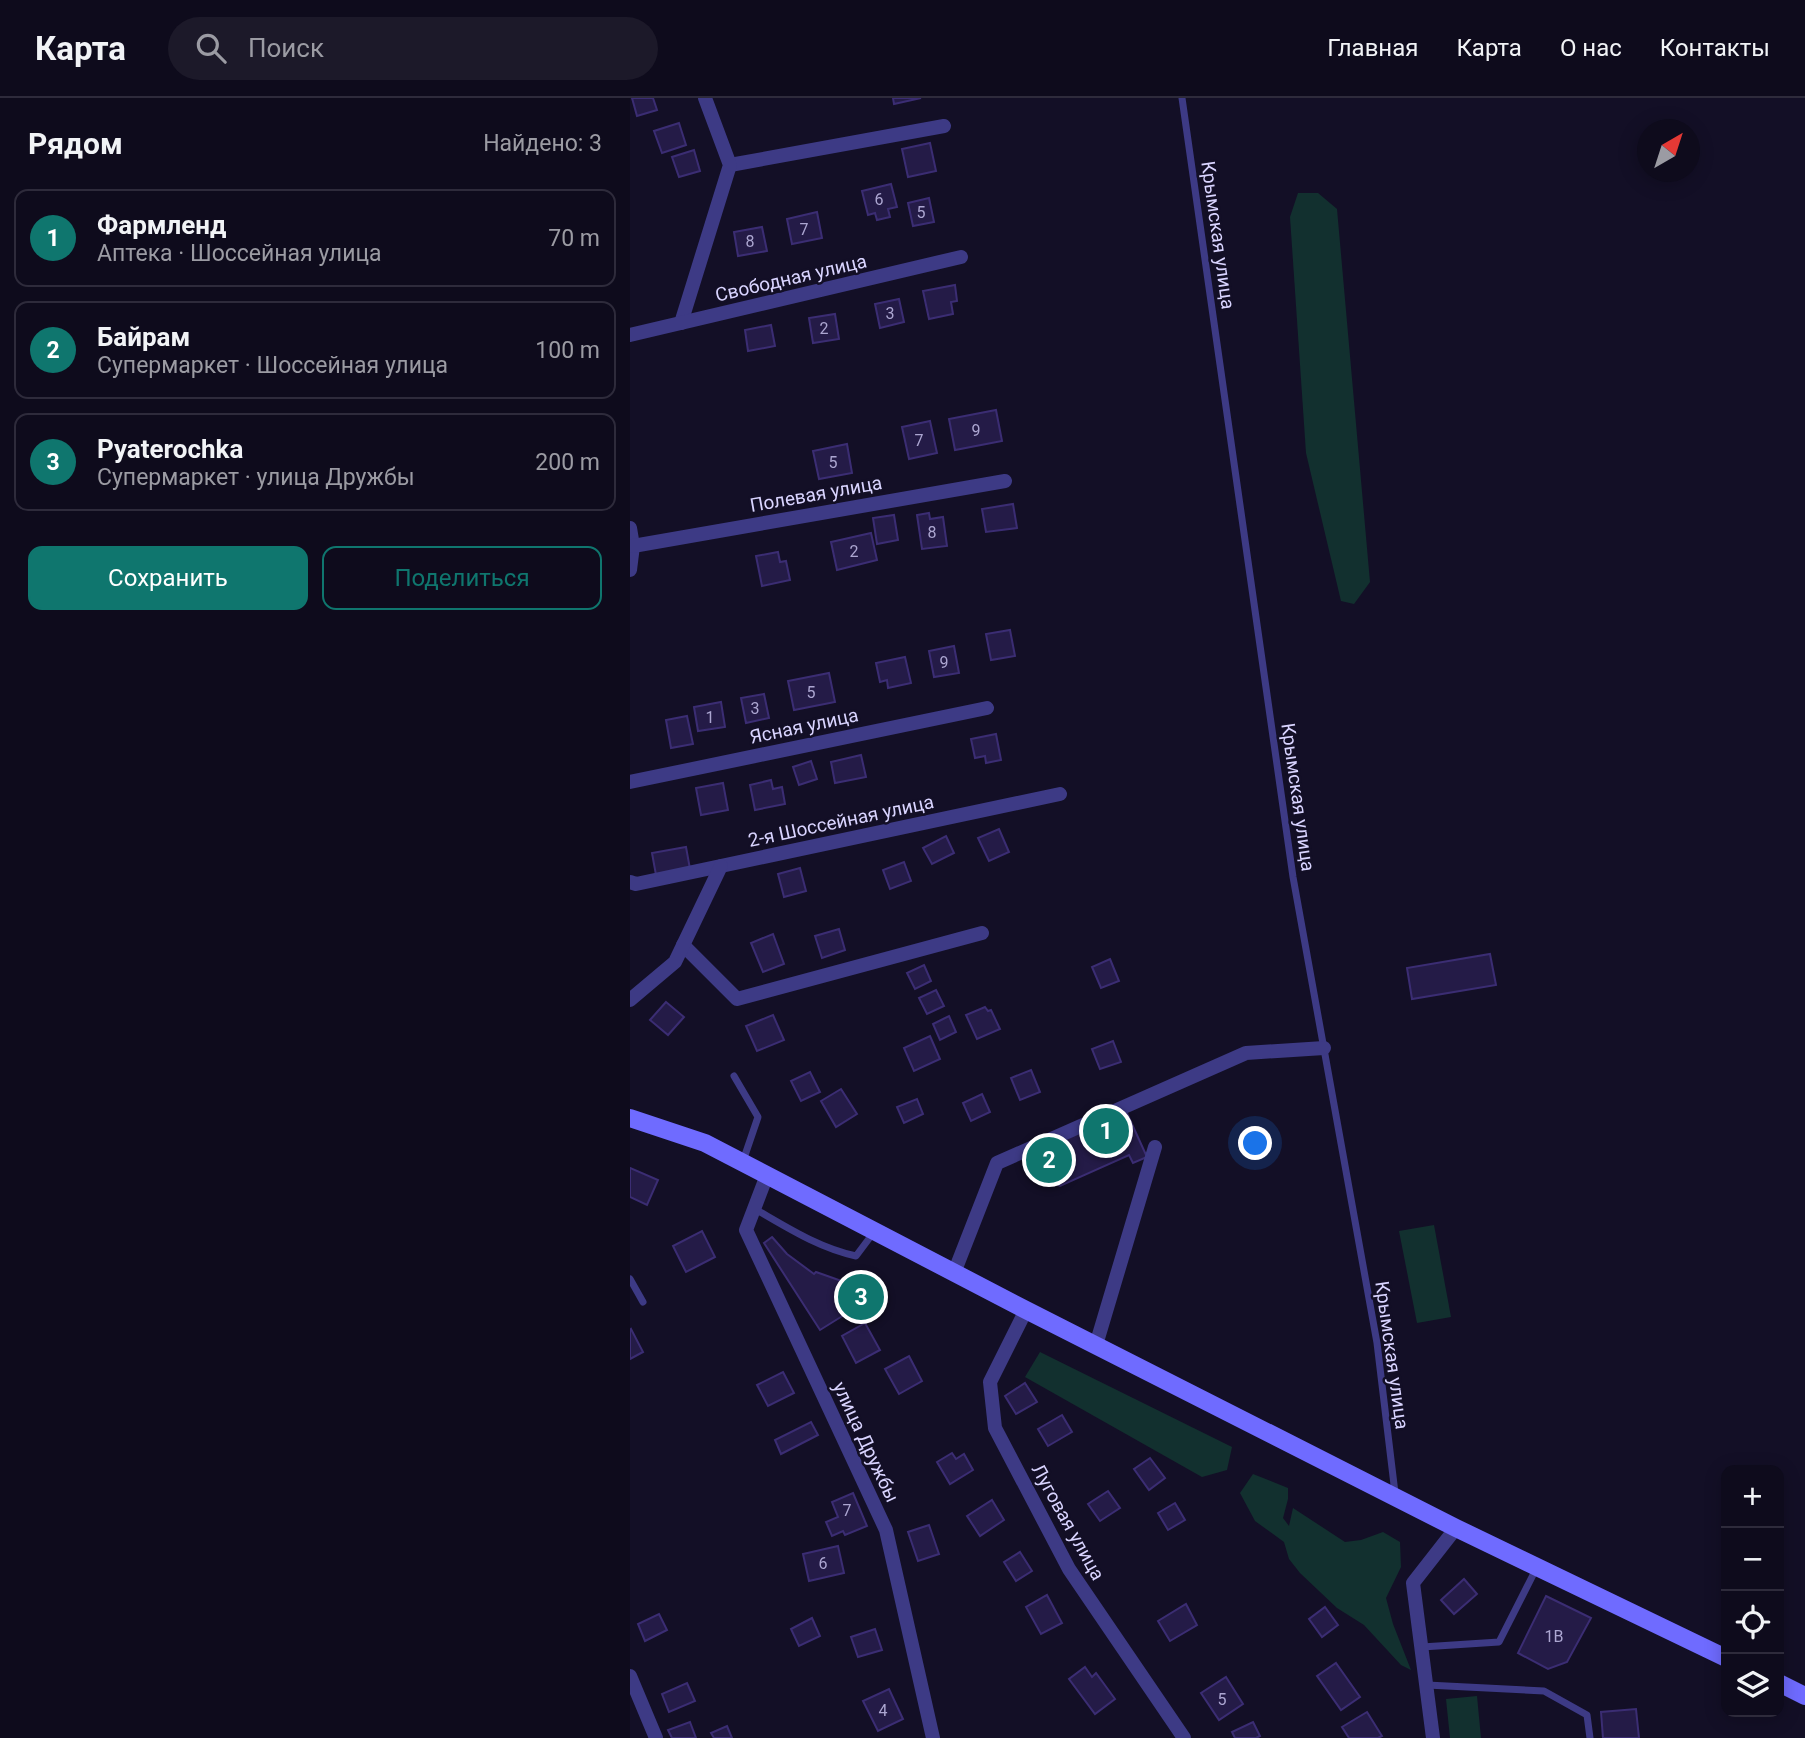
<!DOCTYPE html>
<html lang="ru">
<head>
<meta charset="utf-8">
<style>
  body { margin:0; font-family:Roboto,sans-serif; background:#1c1929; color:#f1f3f6 }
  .controls { position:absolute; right:21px; bottom:21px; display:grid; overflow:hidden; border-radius:14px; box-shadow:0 4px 18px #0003 }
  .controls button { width:63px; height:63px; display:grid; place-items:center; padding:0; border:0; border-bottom:2px solid #2e2b3b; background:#0e0b1c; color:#f1f3f6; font:35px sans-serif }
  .compass { position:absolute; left:1007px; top:21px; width:63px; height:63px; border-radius:50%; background:#0e0b1c; box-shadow:0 4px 18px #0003; rotate:39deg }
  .you { position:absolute; left:626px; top:1046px; width:24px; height:24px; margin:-18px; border:5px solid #fff; border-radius:50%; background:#1a73e8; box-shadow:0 0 0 10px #1a73e833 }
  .badge { display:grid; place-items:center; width:46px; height:46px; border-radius:50%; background:#0f766e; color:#fff; font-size:23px; font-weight:700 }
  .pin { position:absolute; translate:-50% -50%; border:4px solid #fff; box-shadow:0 2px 7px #0006 }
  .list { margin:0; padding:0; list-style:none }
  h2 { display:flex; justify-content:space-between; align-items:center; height:91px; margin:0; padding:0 28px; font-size:30px }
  h2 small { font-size:23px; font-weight:400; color:#9b9ba3 }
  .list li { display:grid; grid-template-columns:46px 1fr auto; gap:21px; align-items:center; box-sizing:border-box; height:98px; margin:0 14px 14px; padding:0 14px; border:2px solid #2e2b3b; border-radius:14px }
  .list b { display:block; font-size:26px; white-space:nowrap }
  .list p { margin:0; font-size:23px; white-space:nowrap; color:#9b9ba3 }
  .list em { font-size:23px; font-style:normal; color:#9b9ba3 }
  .actions { display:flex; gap:14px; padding:21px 28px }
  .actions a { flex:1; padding:16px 0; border:2px solid #0f766e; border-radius:14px; text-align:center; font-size:24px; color:#0f766e }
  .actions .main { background:#0f766e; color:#fff }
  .icon { flex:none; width:38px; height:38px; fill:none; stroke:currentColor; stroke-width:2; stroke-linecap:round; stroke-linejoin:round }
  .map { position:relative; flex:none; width:1175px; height:1640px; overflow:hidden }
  header { display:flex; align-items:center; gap:42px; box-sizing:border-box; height:98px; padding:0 35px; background:#0e0b1c; border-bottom:2px solid #2e2b3b }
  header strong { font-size:33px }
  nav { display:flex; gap:38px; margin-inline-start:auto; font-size:24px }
  .search { width:490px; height:63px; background:#1c1929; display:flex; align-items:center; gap:18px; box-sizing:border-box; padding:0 24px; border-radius:38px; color:#9b9ba3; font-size:26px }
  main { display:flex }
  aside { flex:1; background:#0e0b1c }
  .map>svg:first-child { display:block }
</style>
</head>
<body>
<header>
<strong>Карта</strong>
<div class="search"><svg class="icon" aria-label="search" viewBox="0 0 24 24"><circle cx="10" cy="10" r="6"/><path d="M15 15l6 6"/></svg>Поиск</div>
<nav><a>Главная</a><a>Карта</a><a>О нас</a><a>Контакты</a></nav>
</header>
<main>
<aside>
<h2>Рядом<small>Найдено: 3</small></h2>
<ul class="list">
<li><span class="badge">1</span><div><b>Фармленд</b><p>Аптека · Шоссейная улица</p></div><em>70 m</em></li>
<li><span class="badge">2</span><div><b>Байрам</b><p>Супермаркет · Шоссейная улица</p></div><em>100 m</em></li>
<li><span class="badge">3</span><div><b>Pyaterochka</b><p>Супермаркет · улица Дружбы</p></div><em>200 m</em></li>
</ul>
<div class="actions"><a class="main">Сохранить</a><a>Поделиться</a></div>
</aside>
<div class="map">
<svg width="1175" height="1640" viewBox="0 0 1175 1640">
  <rect width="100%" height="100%" fill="#130f26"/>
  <!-- green -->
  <g fill="#12302f">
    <polygon points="668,95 688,95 707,111 740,484 724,506 711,503 676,355 660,119"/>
    <polygon points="804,1127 821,1219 787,1225 769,1133"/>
    <polygon points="410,1254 602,1349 597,1372 572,1379 395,1279"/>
    <polygon points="623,1376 658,1390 658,1401 653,1420 659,1428 663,1410 715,1444 731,1442 753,1434 770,1444 771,1469 756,1500 763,1526 781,1572 771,1567 734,1527 707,1510 670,1475 659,1461 654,1444 625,1423 610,1395"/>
    <polygon points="847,1598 851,1640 820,1640 816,1601"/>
  </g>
  <!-- building -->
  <g fill="#241b47" stroke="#3b2d73" stroke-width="2">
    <polygon points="2,0 23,0 27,12 7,18"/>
    <polygon points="263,0 291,0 264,6"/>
    <polygon points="49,25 56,47 32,55 24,33"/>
    <polygon points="300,45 306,73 278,79 272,51"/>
    <polygon points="64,52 70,73 49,79 42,59"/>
    <polygon points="261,86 267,109 258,111 260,119 247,122 245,115 238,117 232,93"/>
    <polygon points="299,100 304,124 283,128 278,105"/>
    <polygon points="187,114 192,140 162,146 157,121"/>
    <polygon points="132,129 137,153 108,158 104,134"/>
    <polygon points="325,187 327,203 321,204 323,216 299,221 293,193"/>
    <polygon points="269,201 274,224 250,230 245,206"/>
    <polygon points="205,216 209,241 183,245 179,220"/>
    <polygon points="141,227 145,248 118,253 115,232"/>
    <polygon points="366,312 372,343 325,352 319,321"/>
    <polygon points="300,323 307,355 279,361 272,329"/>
    <polygon points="217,346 222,375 189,381 183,353"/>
    <polygon points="383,406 387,430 356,434 352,411"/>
    <polygon points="299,415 300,421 313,419 317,448 292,451 287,417"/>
    <polygon points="264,417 268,442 247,446 243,420"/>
    <polygon points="241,435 247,462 207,472 201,444"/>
    <polygon points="148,454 150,464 156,463 160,482 132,488 126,458"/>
    <polygon points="380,532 385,558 361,562 356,536"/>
    <polygon points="324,548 329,575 304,579 299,553"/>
    <polygon points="275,559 281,585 258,590 257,582 250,584 246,565"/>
    <polygon points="199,575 205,604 164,612 158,583"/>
    <polygon points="134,596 139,620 116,625 111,600"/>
    <polygon points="91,604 95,629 68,633 64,609"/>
    <polygon points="57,618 63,646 41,650 36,622"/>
    <polygon points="366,636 371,662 356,665 355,658 345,660 341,641"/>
    <polygon points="231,657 236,679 205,685 201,664"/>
    <polygon points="181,663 187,681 169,687 163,669"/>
    <polygon points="141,682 143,691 152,689 155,706 125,712 120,687"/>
    <polygon points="93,685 98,712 71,717 66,690"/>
    <polygon points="369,731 379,754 359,763 348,740"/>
    <polygon points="316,738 324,755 302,766 293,750"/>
    <polygon points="56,749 60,771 26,777 22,755"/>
    <polygon points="274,764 281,783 260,791 253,772"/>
    <polygon points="170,770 176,793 154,799 148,776"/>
    <polygon points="209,831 215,852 192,860 185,838"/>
    <polygon points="143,836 154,866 133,874 121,845"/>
    <polygon points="860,856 866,887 782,901 777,870"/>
    <polygon points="480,861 489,883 471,890 462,869"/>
    <polygon points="294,867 301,883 285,891 277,875"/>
    <polygon points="306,892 314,908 297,916 289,900"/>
    <polygon points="36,904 54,919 38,937 20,922"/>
    <polygon points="355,909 358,913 361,912 370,931 347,941 336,917"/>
    <polygon points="143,917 154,942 127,953 116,928"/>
    <polygon points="319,918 326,934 310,942 303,926"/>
    <polygon points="300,938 310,961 284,973 274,950"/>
    <polygon points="483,943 491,964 470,971 462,951"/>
    <polygon points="401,972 410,994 390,1002 381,980"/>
    <polygon points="180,974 190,994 171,1003 161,983"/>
    <polygon points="211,991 227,1016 206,1029 191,1003"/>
    <polygon points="352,996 360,1014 341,1023 333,1005"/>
    <polygon points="287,1001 293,1016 274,1025 267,1009"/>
    <polygon points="496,1013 517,1059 503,1065 499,1057 430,1088 410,1077 400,1055"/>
    <polygon points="0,1070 28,1082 17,1107 0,1099"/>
    <polygon points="72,1133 85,1159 56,1174 43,1148"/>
    <polygon points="142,1139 157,1156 184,1176 186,1174 223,1187 225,1193 231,1189 238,1202 190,1232 134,1145"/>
    <polygon points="235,1225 250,1252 226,1265 212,1238"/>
    <polygon points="1,1231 13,1254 0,1261 0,1232"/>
    <polygon points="279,1258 292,1283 269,1296 255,1271"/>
    <polygon points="153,1274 164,1295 138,1308 127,1287"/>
    <polygon points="395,1285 407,1304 386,1316 375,1298"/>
    <polygon points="432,1317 442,1334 418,1348 408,1331"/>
    <polygon points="181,1324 188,1337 151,1356 145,1342"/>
    <polygon points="322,1355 326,1361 334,1356 343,1372 320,1386 307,1364"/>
    <polygon points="520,1360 535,1380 519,1392 504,1371"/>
    <polygon points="478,1393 490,1410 470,1423 458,1406"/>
    <polygon points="223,1395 237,1428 215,1437 213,1433 202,1438 196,1424 208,1419 202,1404"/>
    <polygon points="362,1402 374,1422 350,1438 337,1418"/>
    <polygon points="545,1405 555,1422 538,1432 528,1415"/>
    <polygon points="299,1427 309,1456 288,1463 278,1434"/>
    <polygon points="208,1448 214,1475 179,1483 173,1456"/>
    <polygon points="390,1454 402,1473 386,1483 374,1464"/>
    <polygon points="834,1481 847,1496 824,1516 811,1502"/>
    <polygon points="417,1497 432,1525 411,1536 396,1509"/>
    <polygon points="916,1498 961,1520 937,1564 918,1571 888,1555"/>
    <polygon points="556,1506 567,1527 540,1543 528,1523"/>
    <polygon points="695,1509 708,1527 692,1539 679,1521"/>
    <polygon points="29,1516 37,1532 15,1543 8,1526"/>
    <polygon points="182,1520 190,1538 169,1548 161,1531"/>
    <polygon points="245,1531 252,1552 228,1559 221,1539"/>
    <polygon points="706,1565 730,1599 711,1612 687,1578"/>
    <polygon points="455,1569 462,1579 466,1575 485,1601 465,1616 439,1581"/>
    <polygon points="596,1579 613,1606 589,1622 571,1595"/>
    <polygon points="57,1585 65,1603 39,1614 32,1596"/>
    <polygon points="259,1591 273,1621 248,1633 233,1603"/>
    <polygon points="1006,1611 1009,1640 973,1640 971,1614"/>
    <polygon points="737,1614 752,1638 748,1640 719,1640 712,1629"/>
    <polygon points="60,1624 66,1640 42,1640 38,1632"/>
    <polygon points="623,1624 630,1638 626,1640 605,1640 602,1634"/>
    <polygon points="97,1628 102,1640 84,1640 81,1635"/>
  </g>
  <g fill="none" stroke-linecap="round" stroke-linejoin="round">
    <!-- lane -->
    <g stroke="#3d3a85" stroke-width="7">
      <polyline points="552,0 663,779 747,1245 765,1395"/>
      <polyline points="104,978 128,1019 113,1063"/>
      <path d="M 125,1111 C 158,1130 189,1150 226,1158 L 244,1134"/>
      <polyline points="0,1181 13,1204"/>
      <polyline points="792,1549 869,1544 906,1471"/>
      <polyline points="797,1587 914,1593 957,1617 960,1640"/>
    </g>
    <!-- street -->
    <g stroke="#3d3a85" stroke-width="14">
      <polyline points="100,67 314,28"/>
      <polyline points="51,225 100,67 75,0"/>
      <polyline points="0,237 331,159"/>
      <polyline points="0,430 3,448 0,472"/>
      <polyline points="3,448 375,383"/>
      <polyline points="0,684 357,610"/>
      <polyline points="0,784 6,786 430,696"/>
      <polyline points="53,847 107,901 352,835"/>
      <polyline points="0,902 45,864 91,768"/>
      <polyline points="137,1077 116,1132 256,1432 303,1640"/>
      <polyline points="324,1175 367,1065 616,955 694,950"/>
      <polyline points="396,1212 360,1284 365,1330 439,1471 554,1640"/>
      <polyline points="466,1247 525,1049"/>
      <polyline points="0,1578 26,1640"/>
      <polyline points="803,1640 783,1485 826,1430"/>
    </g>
    <!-- secondary -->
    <g stroke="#6f6bff" stroke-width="18">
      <polyline points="0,1020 75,1045 396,1212 826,1430 1096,1560"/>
      <polyline points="1149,1585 1175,1598"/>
    </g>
  </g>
  <g text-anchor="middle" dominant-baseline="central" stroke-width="5" stroke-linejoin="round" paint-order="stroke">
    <!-- number labels -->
    <g font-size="16" fill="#aca6d1">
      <text x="249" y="101">6</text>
      <text x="291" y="114">5</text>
      <text x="174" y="131">7</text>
      <text x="120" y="143">8</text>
      <text x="260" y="215">3</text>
      <text x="194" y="230">2</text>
      <text x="346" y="332">9</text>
      <text x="289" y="342">7</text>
      <text x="203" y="364">5</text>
      <text x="302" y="434">8</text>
      <text x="224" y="453">2</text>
      <text x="314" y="564">9</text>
      <text x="181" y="594">5</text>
      <text x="125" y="610">3</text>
      <text x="80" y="619">1</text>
      <text x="217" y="1412">7</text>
      <text x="193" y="1465">6</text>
      <text x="924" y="1538">1В</text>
      <text x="592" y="1601">5</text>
      <text x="253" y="1612">4</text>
    </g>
    <!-- street labels -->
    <g font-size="19" fill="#d9d4ff" stroke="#130f26">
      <text transform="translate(588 137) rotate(82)">Крымская улица</text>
      <text transform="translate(161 180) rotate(-13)">Свободная улица</text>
      <text transform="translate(186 396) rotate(-10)">Полевая улица</text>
      <text transform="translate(174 628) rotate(-12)">Ясная улица</text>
      <text transform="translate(668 699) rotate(82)">Крымская улица</text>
      <text transform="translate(211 723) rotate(-12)">2-я Шоссейная улица</text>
      <text transform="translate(762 1257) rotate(82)">Крымская улица</text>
      <text transform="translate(236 1344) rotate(65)">улица Дружбы</text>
      <text transform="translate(438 1424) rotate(61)">Луговая улица</text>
    </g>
  </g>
</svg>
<div class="controls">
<button>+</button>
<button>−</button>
<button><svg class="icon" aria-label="locate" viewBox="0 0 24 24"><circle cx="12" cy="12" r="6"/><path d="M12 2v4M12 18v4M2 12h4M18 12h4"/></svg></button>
<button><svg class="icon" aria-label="layers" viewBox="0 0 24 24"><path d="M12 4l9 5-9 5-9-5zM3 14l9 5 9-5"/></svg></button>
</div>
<svg class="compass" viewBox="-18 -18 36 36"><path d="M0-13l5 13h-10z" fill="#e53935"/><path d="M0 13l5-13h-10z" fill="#9b9ba3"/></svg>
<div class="you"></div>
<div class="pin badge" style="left:476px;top:1033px">1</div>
<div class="pin badge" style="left:419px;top:1062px">2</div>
<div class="pin badge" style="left:231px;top:1199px">3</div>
</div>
</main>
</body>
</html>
